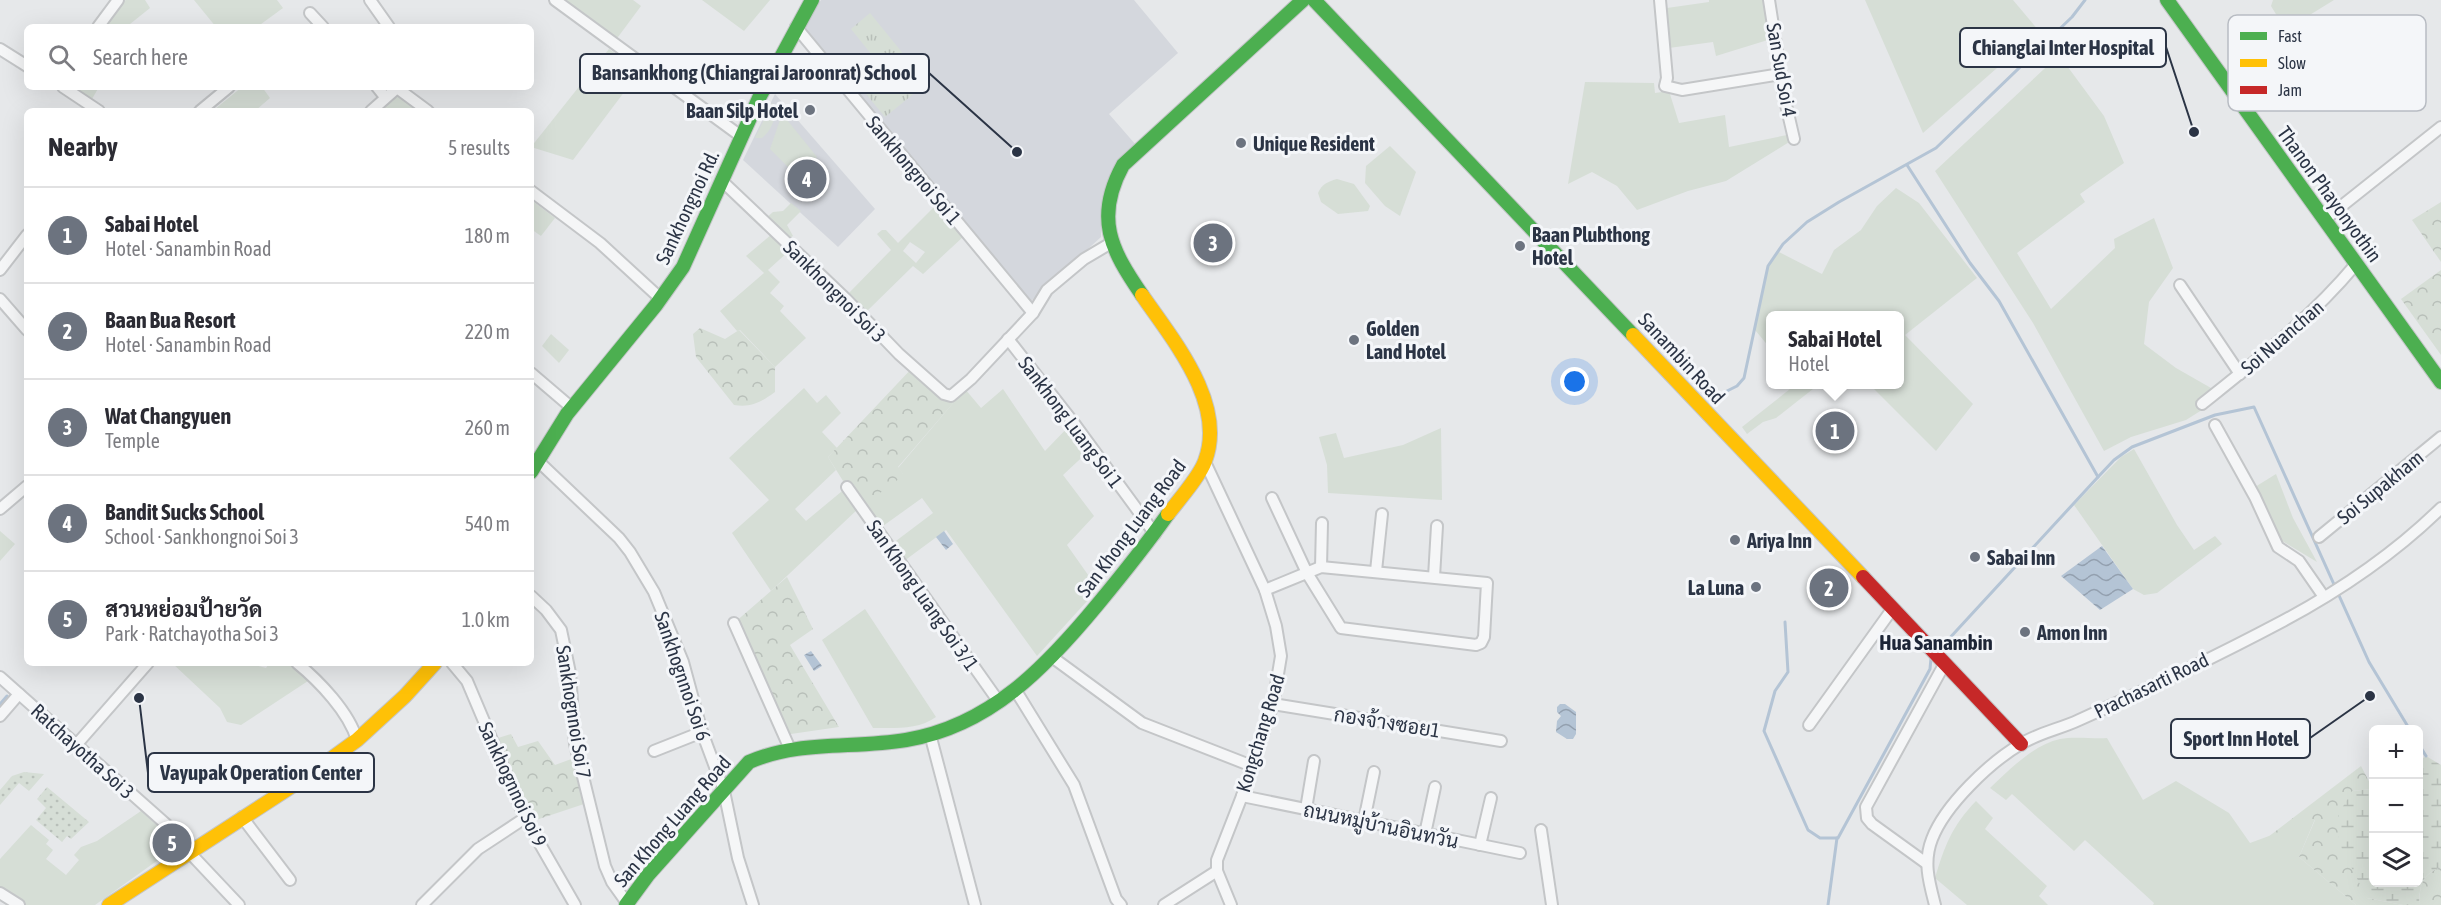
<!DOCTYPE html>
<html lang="en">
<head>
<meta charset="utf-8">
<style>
  body { margin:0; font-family:"Asap Condensed",Sarabun,sans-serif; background:#f2f2f3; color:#2b2b33 }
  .controls { position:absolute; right:18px; bottom:18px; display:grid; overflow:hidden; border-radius:9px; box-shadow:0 6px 24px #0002 }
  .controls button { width:54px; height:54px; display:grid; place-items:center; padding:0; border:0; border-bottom:2px solid #e1e1e2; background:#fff; color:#2b2b33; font:30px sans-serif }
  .you { position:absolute; left:1575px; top:382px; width:21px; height:21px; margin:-15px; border:4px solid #fff; border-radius:50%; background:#1a73e8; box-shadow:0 0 0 9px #1a73e833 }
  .badge { display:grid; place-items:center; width:39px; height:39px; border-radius:50%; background:#6c737f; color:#fff; font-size:20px; font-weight:700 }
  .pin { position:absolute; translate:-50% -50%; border:3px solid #fff; box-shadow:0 2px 6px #0006 }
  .popup { position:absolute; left:1766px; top:311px; width:138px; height:78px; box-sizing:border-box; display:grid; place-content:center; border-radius:9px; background:#fff; filter:drop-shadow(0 2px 4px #0005); font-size:20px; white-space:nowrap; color:#7c7c81 }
  .popup b { font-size:22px; color:#2b2b33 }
  .popup::after { content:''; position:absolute; left:50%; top:100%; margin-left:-12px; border:12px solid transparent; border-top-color:#fff }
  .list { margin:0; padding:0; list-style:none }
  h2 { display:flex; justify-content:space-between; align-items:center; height:78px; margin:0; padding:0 24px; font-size:26px }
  h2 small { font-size:20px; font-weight:400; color:#7c7c81 }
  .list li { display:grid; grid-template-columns:39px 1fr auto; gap:18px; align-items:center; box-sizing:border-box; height:96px; padding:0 24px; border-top:2px solid #e1e1e2 }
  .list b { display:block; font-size:22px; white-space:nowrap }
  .list p { margin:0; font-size:20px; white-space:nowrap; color:#7c7c81 }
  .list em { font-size:20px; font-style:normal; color:#7c7c81 }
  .icon { flex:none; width:33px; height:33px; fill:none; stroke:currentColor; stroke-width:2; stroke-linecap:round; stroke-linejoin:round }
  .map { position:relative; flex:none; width:2441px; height:905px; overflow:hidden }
  .search { position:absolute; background:#fff; box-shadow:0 6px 24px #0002; left:24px; top:24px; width:510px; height:66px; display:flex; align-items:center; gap:15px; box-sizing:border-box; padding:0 21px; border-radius:9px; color:#7c7c81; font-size:22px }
  .panel { position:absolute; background:#fff; box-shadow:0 6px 24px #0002; left:24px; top:108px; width:510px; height:558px; border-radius:9px }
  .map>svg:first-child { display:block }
</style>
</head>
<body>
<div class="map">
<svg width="2441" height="905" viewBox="0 0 2441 905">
  <defs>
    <pattern id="forest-crowns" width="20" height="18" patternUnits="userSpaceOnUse" patternTransform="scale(1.5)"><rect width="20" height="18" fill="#d6ded6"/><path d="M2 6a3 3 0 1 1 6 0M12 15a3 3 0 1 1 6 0" fill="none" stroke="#b8bfb9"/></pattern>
    <pattern id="wetland-marsh" width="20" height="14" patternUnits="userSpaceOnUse" patternTransform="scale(1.5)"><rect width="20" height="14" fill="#d6ded6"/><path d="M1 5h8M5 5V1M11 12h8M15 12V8" fill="none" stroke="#b8bfb9"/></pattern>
    <pattern id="park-tufts" width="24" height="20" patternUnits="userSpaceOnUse" patternTransform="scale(1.5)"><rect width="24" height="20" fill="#d6ded6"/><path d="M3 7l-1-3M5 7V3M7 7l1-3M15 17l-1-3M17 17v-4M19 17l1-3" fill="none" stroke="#b8bfb9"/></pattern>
    <pattern id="garden-dots" width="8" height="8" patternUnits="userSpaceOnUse" patternTransform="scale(1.5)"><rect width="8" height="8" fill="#d6ded6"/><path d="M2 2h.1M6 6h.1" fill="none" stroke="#b8bfb9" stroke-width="1.8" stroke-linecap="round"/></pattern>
    <pattern id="water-waves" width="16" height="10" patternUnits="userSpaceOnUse" patternTransform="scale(1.5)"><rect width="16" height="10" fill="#b4c4d5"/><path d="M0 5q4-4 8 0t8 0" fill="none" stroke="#93a0af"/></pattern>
  </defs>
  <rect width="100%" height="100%" fill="#e6e8ea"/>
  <!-- built -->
  <g fill="#d4d7dd">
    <polygon points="821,0 1134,0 1178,53 1109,114 1136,145 1101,214 1101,237 1030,302 802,27"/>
    <polygon points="775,94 875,209 838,247 743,160"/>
  </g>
  <!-- grass -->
  <g fill="#d6ded6" fill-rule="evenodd">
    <polygon points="126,0 145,0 150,8 130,24 132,27 101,27 116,5"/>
    <polygon points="194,0 277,0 283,8 257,27 216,27"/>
    <polygon points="562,0 633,0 641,6 618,37 612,38"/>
    <polygon points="702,0 770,0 744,31"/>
    <polygon points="1709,0 1764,0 1771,39 1716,56 1713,42 1669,48 1667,8 1709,2"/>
    <polygon points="1865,0 2013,0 2039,31 1923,133"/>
    <polygon points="2273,0 2334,0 2308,16 2323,43 2302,57 2271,6"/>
    <polygon points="609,49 640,71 573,160 531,147"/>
    <polygon points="2059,55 2104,116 2124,163 2080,194 2085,202 2017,253 2051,309 2115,248 2114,239 2154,218 2173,268 2149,302 2144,344 2176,368 2211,388 2213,403 2186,420 2131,437 2104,451 2033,323 1935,171"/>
    <polygon points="1585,82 1654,83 1655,93 1669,91 1679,123 1725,115 1729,147 1787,135 1794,139 1726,181 1688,191 1637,210 1617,186 1592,172 1568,184"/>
    <polygon points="72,87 99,87 92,99"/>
    <polygon points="242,87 262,87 270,98 255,111 215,109"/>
    <polygon points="396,91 421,111 380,111"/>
    <path d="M 772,103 L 775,106 C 776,118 772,130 762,138 L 755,138 Z"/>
    <polygon points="784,116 817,157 799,174 796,175 770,149 781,117"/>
    <polygon points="1390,146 1416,172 1400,216 1385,206 1365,183 1366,166"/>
    <path d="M 1337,179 L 1354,184 L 1370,206 L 1368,211 L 1338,214 L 1321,202 L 1318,193 C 1322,184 1327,182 1337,179 Z"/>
    <polygon points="1896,188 1919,203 1977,278 1905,335 1973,404 1936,451 1870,385 1900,384 1900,316 1770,316 1770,348 1755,330 1768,266 1777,251 1822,274 1834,250 1861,230 1877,206"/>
    <polygon points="534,202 555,218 541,236 531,229 531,206"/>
    <polygon points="791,203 801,211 787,225 793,236 788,239 765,219 773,212 783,211"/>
    <path d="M 937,204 L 964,236 L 923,274 L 913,266 L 866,312 L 848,294 L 891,250 L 877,234 L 882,230 L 886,230 L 898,243 ZM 910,242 L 925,252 L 916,263 L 903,251 Z"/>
    <polygon points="772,234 789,251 768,270 780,282 770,293 784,306 780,311 806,338 775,367 740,330 737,331 720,311 764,273 746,256"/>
    <polygon points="551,334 569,350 559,363 542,346"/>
    <polygon points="1795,385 1818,385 1776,418 1763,422 1747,434 1742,427"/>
    <polygon points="804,388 817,403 826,395 841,413 822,432 837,448 828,457 836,470 795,509 806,521 847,487 903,474 898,468 965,389 981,408 1003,389 1045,451 1073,422 1092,448 1063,475 1094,516 1067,545 1098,589 1037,656 946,530 900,564 888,547 933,513 922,498 876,531 859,508 771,591 732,533 769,500 729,458"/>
    <polygon points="1441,428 1442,500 1328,493 1327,465 1319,437 1336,433 1344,458 1403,445"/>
    <polygon points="2134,449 2177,525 2194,550 2215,536 2222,544 2157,593 2144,595 2133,589 2074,505 2121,457"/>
    <polygon points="2276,474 2293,518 2317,562 2279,539 2255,487"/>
    <polygon points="0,531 15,544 0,561"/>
    <path d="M 865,609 L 936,717 C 918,730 894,728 873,728 L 822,640 Z"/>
    <polygon points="172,663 248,663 266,668 269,663 291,663 311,679 241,725 227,722 220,708"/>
    <path d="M 2107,738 L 2143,800 L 2176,781 L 2229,813 L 2250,843 L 2315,819 L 2299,857 L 2356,905 L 2153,905 L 2154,903 L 2085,840 L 2074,851 L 2012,794 L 2006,800 L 1990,788 C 2009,770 2033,745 2060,739 C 2074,736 2092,739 2107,738 Z"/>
    <path d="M 1976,801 L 1993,818 L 1985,829 L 2047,886 L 2039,896 L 2048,905 L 1967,905 L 1935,878 C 1945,845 1952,826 1976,801 Z"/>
    <polygon points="141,811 168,835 165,855 95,905 22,905 0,891 0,859 31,825 49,840 46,844 53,850 46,859 66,875 79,860 74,855 81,847 97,841"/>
  </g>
  <!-- forest -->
  <g fill="url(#forest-crowns)">
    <polygon points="2441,202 2441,262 2412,220"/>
    <polygon points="2441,270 2441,355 2401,299"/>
    <path d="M 700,328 L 725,339 L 739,330 L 775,367 L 775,392 C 761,402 751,408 734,405 L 696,357 L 693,334 Z"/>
    <polygon points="914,366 955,401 898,467 904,475 860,508 828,457"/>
    <polygon points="787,577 813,629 790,645 839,727 784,735 734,623"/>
    <polygon points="511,734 518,747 538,741 555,765 574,758 584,804 536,820 495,739"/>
    <polygon points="2361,766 2373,789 2352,791 2367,898 2403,905 2356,905 2299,857 2315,820 2268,837"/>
    <path d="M 2441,867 L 2441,905 L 2419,905 C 2420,885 2421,875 2441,867 Z"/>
  </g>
  <!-- wetland -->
  <path fill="url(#wetland-marsh)" d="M 2426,756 L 2441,765 L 2441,867 C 2421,875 2420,885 2419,905 L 2403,905 L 2367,898 L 2339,843 L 2338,815 L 2352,791 L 2373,789 L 2374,882 L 2418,882 L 2419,761 Z"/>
  <!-- park -->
  <polygon fill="url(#park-tufts)" points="870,13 927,83 885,117 866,94 888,75 851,29"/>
  <!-- garden -->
  <g fill="url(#garden-dots)">
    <polygon points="24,772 44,774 29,791 19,783 0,805 0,790 12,776"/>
    <polygon points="47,787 89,822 71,839 67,836 62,842 36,820 46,808 37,799"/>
  </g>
  <!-- water -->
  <g fill="url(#water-waves)">
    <polygon points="944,531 953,544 946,550 936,537"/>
    <polygon points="2102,546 2133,589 2100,610 2061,576"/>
    <polygon points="811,651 822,666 814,671 804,655"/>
    <polygon points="1560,704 1565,704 1576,712 1576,734 1573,739 1567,739 1556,732 1557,721 1561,716 1557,712 1557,707"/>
  </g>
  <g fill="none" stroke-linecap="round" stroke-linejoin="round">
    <!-- stream -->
    <g stroke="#b4c4d5" stroke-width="3">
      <polyline points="1907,165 1970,263 1999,301 2098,477 1946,642"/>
      <polyline points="1719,395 1737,386 1744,378 1768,266 1783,244 1807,222 1839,202 1936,148 2072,17 2085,0"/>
      <polyline points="2098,477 2114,460 2132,447 2215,415 2254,407 2369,662 2410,730"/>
      <polyline points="1785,622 1788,672 1775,691 1764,731 1808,830 1820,838 1838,838 1930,669 1931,658"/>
      <polyline points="0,704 7,696"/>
      <polyline points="2418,743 2426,756"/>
      <polyline points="1828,905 1837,838"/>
    </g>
    <!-- street casing -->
    <g stroke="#c4c6c8" stroke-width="14">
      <g id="street">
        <polyline points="370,0 389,27"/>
        <polyline points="555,0 742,137"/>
        <polyline points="1660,0 1667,78 1665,86 1682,90 1781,74"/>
        <polyline points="1769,0 1784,96 1794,139"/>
        <polyline points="310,13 323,27"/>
        <polyline points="98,27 118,0"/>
        <polyline points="796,27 1033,313"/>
        <polyline points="0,49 27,66"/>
        <polyline points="63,87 99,111"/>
        <polyline points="377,87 385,97"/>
        <polyline points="397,88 428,111"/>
        <polyline points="200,111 229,87"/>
        <polyline points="371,111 397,88"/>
        <polyline points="722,181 846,299 899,354 944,394 951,396 971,379 1033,313 1047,290 1084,259 1111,243"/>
        <polyline points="531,191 600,243 661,299"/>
        <polyline points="2324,220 2441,127"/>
        <polyline points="0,270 27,235"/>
        <polyline points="2180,285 2240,374"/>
        <polyline points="0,299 27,330"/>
        <polyline points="1008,339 1073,422 1155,534"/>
        <polyline points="531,373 572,408"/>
        <path d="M 2202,404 C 2257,360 2311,318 2356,264"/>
        <polyline points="2215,425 2255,497 2278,547 2299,561 2324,597"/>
        <polyline points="537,460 619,538 630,552 654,592 683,662 702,732 724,791 738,858 753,905"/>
        <polyline points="1205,462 1265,590 1276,626 1281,656 1273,704 1242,796 1217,860 1217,871 1231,905"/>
        <polyline points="847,487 999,702"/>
        <polyline points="0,509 27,486"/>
        <polyline points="2319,537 2441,437"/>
        <polyline points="1321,567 1322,523"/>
        <polyline points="1376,571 1382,514"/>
        <polyline points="1434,577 1437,526"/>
        <polyline points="1265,590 1321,567 1487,583 1484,637 1481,643 1476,645 1341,628 1307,573 1272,498"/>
        <polyline points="531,596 546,610 561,630 570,673 575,744 605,866 612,882 627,903"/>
        <polyline points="734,623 790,749"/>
        <polyline points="1052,657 1142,723 1252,766"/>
        <path d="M 297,663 C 319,681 349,712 357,740"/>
        <polyline points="452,663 467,681 525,818 575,905"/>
        <polyline points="0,677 194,849"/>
        <polyline points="1016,691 1074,785 1116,899 1121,905"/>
        <polyline points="1273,704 1501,741"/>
        <polyline points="0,716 19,694"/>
        <polyline points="1809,725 1893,608"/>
        <polyline points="930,734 975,905"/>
        <polyline points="77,744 148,663"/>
        <polyline points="654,751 702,732"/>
        <polyline points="1242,796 1520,853"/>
        <polyline points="1306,809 1314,761"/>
        <polyline points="242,817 290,880"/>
        <polyline points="1364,821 1374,772"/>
        <polyline points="1541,830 1552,905"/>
        <polyline points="1425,834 1435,787"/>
        <polyline points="1480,845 1491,798"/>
        <polyline points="189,852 239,905"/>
        <polyline points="1926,863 1872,824 1867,818 1866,807 1945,663"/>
        <polyline points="0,893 19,905"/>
        <polyline points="422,905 478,849 525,818"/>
        <polyline points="1164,905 1217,871"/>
        <path d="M 1935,905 C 1929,882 1923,862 1932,839 C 1945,805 1990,762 2021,744 C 2038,733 2060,729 2079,720 C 2148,689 2217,656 2283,621 C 2341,590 2394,554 2441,508"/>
      </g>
    </g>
    <!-- fast casing -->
    <g stroke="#c4c6c8" stroke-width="16">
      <g id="fast">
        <polyline points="1314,0 1633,335"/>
        <polyline points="2167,0 2441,382"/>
        <path d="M 1142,295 C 1111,250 1094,218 1123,165 L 1303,0"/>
        <polyline points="531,472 567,414 656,305 683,267 759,98 812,0"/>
        <path d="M 626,905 L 648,875 L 749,762 C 799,740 853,749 906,740 C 990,726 1046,667 1098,604 C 1122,575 1146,545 1168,514"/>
      </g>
    </g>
    <!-- slow casing -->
    <g stroke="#c4c6c8" stroke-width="16">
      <g id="slow">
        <path d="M 1142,295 C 1172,339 1227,403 1205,461 C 1200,476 1178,501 1168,514"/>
        <polyline points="1633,335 1863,577"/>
        <polyline points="109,905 306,777 357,740 405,696 435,663"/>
      </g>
    </g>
    <!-- jam casing -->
    <g stroke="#c4c6c8" stroke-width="16">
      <polyline id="jam" points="1863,577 2021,744"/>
    </g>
    <!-- street -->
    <use href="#street" stroke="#f5f6f7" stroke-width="10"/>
    <!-- fast -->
    <use href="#fast" stroke="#4caf50" stroke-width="14"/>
    <!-- slow -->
    <use href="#slow" stroke="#ffc107" stroke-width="14"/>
    <!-- jam -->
    <use href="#jam" stroke="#c62828" stroke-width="14"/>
  </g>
  <!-- markers -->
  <g fill="#6c737f" stroke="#f4f6f9" stroke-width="2">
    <circle cx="810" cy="110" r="6"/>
    <circle cx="1241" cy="143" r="6"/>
    <circle cx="1520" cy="246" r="6"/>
    <circle cx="1354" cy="340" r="6"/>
    <circle cx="1735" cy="540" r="6"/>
    <circle cx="1975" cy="557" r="6"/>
    <circle cx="1756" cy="587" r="6"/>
    <circle cx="2025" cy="632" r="6"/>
  </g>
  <g text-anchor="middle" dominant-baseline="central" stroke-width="6" stroke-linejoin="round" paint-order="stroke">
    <!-- street labels -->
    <g font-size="20" fill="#2b3445" stroke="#f4f6f9">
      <text transform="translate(1782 70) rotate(80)">San Sud Soi 4</text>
      <text transform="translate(914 170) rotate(50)">Sankhongnoi Soi 1</text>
      <text transform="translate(2330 194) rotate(54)">Thanon Phayonyothin</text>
      <text transform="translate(687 207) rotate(-65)">Sankhongnoi Rd.</text>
      <text transform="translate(835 291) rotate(45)">Sankhongnoi Soi 3</text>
      <text transform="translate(2282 337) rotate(-41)">Soi Nuanchan</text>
      <text transform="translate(1682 358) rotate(47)">Sanambin Road</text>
      <text transform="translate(1071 422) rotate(53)">Sankhong Luang Soi 1</text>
      <text transform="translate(2380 487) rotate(-39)">Soi Supakham</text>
      <text transform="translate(1131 528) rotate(-53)">San Khong Luang Road</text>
      <text transform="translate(923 595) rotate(55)">San Khong Luang Soi 3/1</text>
      <text transform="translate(683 676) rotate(71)">Sankhognnoi Soi 6</text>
      <text transform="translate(2151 685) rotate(-26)">Prachasarti Road</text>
      <text transform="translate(574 712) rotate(81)">Sankhognnoi Soi 7</text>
      <text transform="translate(1387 722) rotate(9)">กองจ้างซอย1</text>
      <text transform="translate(1260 733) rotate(-73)">Kongchang Road</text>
      <text transform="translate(83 751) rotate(42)">Ratchayotha Soi 3</text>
      <text transform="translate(513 784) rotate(65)">Sankhognnoi Soi 9</text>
      <text transform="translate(672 821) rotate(-49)">San Khong Luang Road</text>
      <text transform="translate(1381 825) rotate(12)">ถนนหมู่บ้านอินทวัน</text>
    </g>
    <!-- poi labels -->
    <g font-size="20" font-weight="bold" fill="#2b3445" stroke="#f4f6f9" text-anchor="start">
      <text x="798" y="110" text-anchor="end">Baan Silp Hotel</text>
      <text x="1253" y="143">Unique Resident</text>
      <text x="1532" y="234">Baan Plubthong<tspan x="1532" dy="23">Hotel</tspan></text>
      <text x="1366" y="328">Golden<tspan x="1366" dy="23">Land Hotel</tspan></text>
      <text x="1747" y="540">Ariya Inn</text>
      <text x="1987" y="557">Sabai Inn</text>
      <text x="1744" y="587" text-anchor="end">La Luna</text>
      <text x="2037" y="632">Amon Inn</text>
    </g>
    <!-- neighbourhood labels -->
    <g font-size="21" font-weight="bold" fill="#1d2536" stroke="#f4f6f9">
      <text x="1936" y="642">Hua Sanambin</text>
    </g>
  </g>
  <!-- legend -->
  <rect x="2228" y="15" width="198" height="96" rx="9" fill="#f4f6f9" stroke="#b8bcc3" stroke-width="1.5"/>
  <rect x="2240" y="32" width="27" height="8" fill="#4caf50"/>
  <rect x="2240" y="59" width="27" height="8" fill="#ffc107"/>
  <rect x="2240" y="86" width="27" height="8" fill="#c62828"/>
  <g font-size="16" fill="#2b3445">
    <text x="2278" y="42">Fast</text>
    <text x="2278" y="69">Slow</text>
    <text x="2278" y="96">Jam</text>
  </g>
  <!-- callouts -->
  <path fill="none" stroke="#2b3445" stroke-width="2" d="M2194 132L2166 47M1017 152L929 73M2370 696L2310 738M139 698L148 773"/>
  <g fill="#2b3445" stroke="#f4f6f9" stroke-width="2">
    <circle cx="2194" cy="132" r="6"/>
    <circle cx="1017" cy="152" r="6"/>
    <circle cx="2370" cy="696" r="6"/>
    <circle cx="139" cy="698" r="6"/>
  </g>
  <g fill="#f4f6f9" stroke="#2b3445" stroke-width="2">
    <rect x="1960" y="28" width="206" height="39" rx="6"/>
    <rect x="580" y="54" width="349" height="39" rx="6"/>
    <rect x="2171" y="719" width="139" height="39" rx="6"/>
    <rect x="148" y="753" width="226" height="39" rx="6"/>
  </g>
  <g font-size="21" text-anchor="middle" font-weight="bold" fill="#2b3445">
    <text x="2063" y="55">Chianglai Inter Hospital</text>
    <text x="754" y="80">Bansankhong (Chiangrai Jaroonrat) School</text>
    <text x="2241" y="746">Sport Inn Hotel</text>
    <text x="261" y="780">Vayupak Operation Center</text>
  </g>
</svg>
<div class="controls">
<button>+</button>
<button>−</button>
<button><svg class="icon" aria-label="layers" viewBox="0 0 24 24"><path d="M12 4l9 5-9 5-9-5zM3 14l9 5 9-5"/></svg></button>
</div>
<div class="you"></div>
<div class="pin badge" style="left:1835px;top:431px">1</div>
<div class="popup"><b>Sabai Hotel</b>Hotel</div>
<div class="pin badge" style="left:1829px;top:588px">2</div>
<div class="pin badge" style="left:1213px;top:243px">3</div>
<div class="pin badge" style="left:807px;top:179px">4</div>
<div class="pin badge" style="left:172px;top:843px">5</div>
<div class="search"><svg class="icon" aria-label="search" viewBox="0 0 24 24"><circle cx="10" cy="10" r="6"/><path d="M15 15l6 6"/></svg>Search here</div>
<section class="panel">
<h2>Nearby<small>5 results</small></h2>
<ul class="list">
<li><span class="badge">1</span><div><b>Sabai Hotel</b><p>Hotel · Sanambin Road</p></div><em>180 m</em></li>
<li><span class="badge">2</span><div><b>Baan Bua Resort</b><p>Hotel · Sanambin Road</p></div><em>220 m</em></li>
<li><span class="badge">3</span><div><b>Wat Changyuen</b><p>Temple</p></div><em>260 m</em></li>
<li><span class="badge">4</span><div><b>Bandit Sucks School</b><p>School · Sankhongnoi Soi 3</p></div><em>540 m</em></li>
<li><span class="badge">5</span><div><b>สวนหย่อมป้ายวัด</b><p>Park · Ratchayotha Soi 3</p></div><em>1.0 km</em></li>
</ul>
</section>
</div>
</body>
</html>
